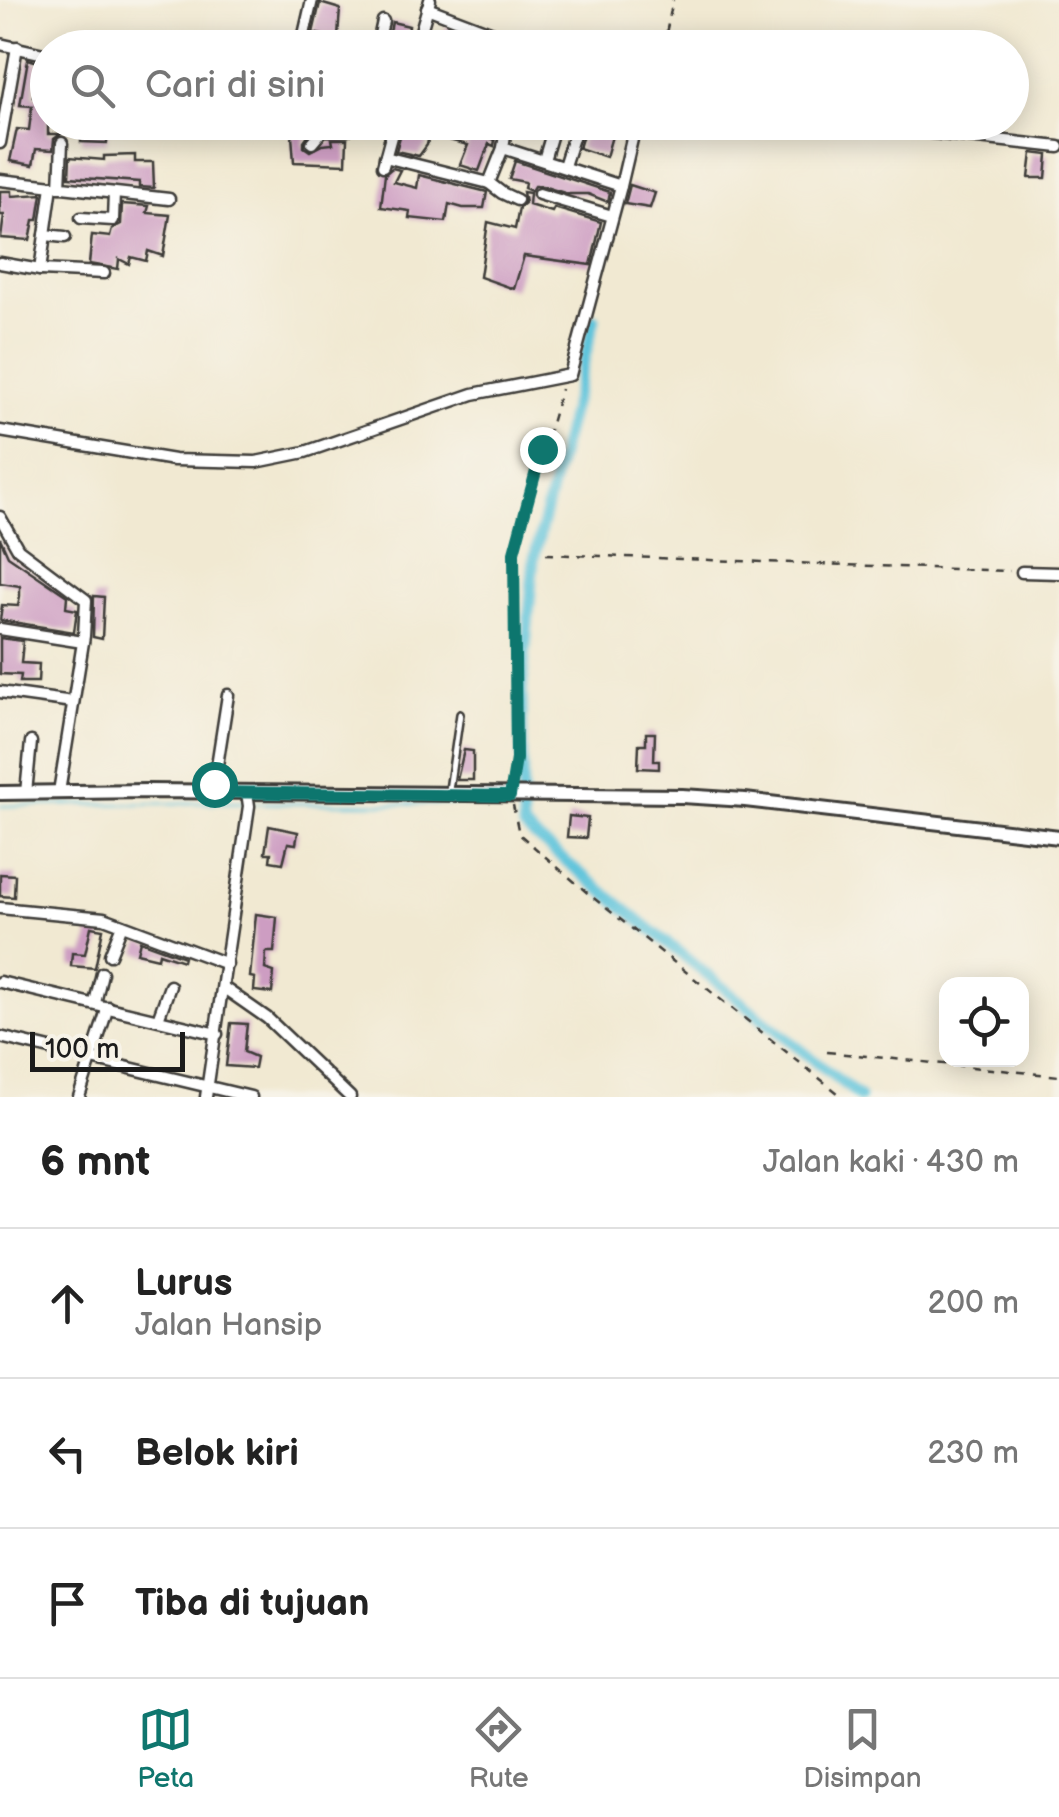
<!DOCTYPE html>
<html lang="id">
<head>
<meta charset="utf-8">
<style>
  body { margin:0; font-family:"Balsamiq Sans",sans-serif; background:#f6f6f6; color:#222 }
  .controls { position:absolute; right:30px; bottom:30px; display:grid; overflow:hidden; border-radius:20px; box-shadow:0 5px 25px #0003 }
  .controls button { width:90px; height:90px; display:grid; place-items:center; padding:0; border:0; border-bottom:2px solid #e0e0e0; background:#fff; color:#222; font:50px sans-serif }
  .scale { position:absolute; left:30px; bottom:25px; width:155px; box-sizing:border-box; padding-left:10px; border:5px solid #1c1c1c; border-top:0; font-size:28px; line-height:35px; white-space:nowrap; color:#1c1c1c; -webkit-text-stroke:8px #f7f3e8; paint-order:stroke }
  .stop { position:absolute; width:30px; height:30px; margin:-22px; border:8px solid #0f766e; border-radius:50%; background:#fff }
  .stop.end { background:#0f766e; border-color:#fff; box-shadow:0 2px 10px #0008 }
  .list { margin:0; padding:0; list-style:none }
  h2 { display:flex; justify-content:space-between; align-items:center; height:130px; margin:0; padding:0 40px; font-size:42px }
  h2 small { font-size:32px; font-weight:400; color:#767676 }
  .list li { display:grid; grid-template-columns:65px 1fr auto; gap:30px; align-items:center; box-sizing:border-box; height:150px; padding:0 40px; border-top:2px solid #e0e0e0 }
  .list b { display:block; font-size:38px; white-space:nowrap }
  .list p { margin:0; font-size:32px; white-space:nowrap; color:#767676 }
  .list em { font-size:32px; font-style:normal; color:#767676 }
  .icon { flex:none; width:55px; height:55px; fill:none; stroke:currentColor; stroke-width:2; stroke-linecap:round; stroke-linejoin:round }
  .map { position:relative; flex:none; width:1059px; height:1097px; overflow:hidden }
  .search { position:absolute; background:#fff; box-shadow:0 5px 25px #0003; left:30px; right:30px; top:30px; height:110px; display:flex; align-items:center; gap:25px; box-sizing:border-box; padding:0 35px; border-radius:55px; color:#767676; font-size:38px }
  .sheet { height:580px; background:#fff }
  nav { display:flex; justify-content:space-around; align-items:center; box-sizing:border-box; height:140px; border-top:2px solid #e0e0e0; background:#fff; font-size:28px; color:#767676 }
  nav a { display:grid; justify-items:center; gap:5px }
  nav .on { color:#0f766e }
  .map>svg:first-child { display:block }
</style>
</head>
<body>
<div class="map">
<svg width="1059" height="1097" viewBox="0 0 1059 1097">
  <rect width="100%" height="100%" fill="#f7f3e8"/>
  <filter id="ink" filterUnits="userSpaceOnUse"><feTurbulence type="fractalNoise" baseFrequency=".01" numOctaves="2"/><feDisplacementMap in="SourceGraphic" scale="20" xChannelSelector="R" yChannelSelector="G"/><feConvolveMatrix kernelMatrix="1 2 1 2 8 2 1 2 1" color-interpolation-filters="sRGB"/></filter>
  <filter id="wash" filterUnits="userSpaceOnUse"><feTurbulence type="fractalNoise" baseFrequency=".0048" numOctaves="4" result="noise"/><feDisplacementMap in="SourceGraphic" scale="40" xChannelSelector="R" yChannelSelector="G"/><feGaussianBlur stdDeviation="2.25" result="paint"/><feColorMatrix in="noise" values="0 0 0 0 0 0 0 0 0 0 0 0 0 0 0 0 0 1.4 0 .05"/><feComposite in="paint" operator="in"/></filter>
  <g filter="url(#wash)">
    <rect width="100%" height="100%" fill="#f1e9d2"/>
    <g fill="none" stroke-linecap="round" stroke-linejoin="round">
      <!-- stream -->
      <g stroke="#5ec4db" stroke-width="2.5">
        <polyline points="254,803 522,805"/>
        <polyline points="0,806 246,802"/>
      </g>
      <!-- canal -->
      <polyline stroke="#5ec4db" stroke-width="11" points="595,318 534,558 522,691 523,827 860,1097"/>
    </g>
    <g id="blocks">
      <!-- building -->
      <g fill="#cd9dc2">
        <polygon points="320,3 340,9 338,36 353,37 353,48 324,48 326,36 313,33"/>
        <polygon points="392,22 409,26 407,41 399,39 397,48 387,48"/>
        <polygon points="447,25 456,30 506,48 468,48 454,43 453,48 425,48 428,40 441,44"/>
        <polygon points="28,59 38,62 33,96 48,97 48,134 61,134 54,139 53,150 36,149 33,165 10,161 17,129 29,130 32,106 20,105"/>
        <polygon points="81,122 108,125 107,143 81,142"/>
        <polygon points="291,122 316,124 304,141 304,147 310,151 322,145 333,144 332,139 347,139 346,164 294,162"/>
        <polygon points="404,122 483,122 480,133 495,140 494,146 489,144 479,171 460,165 468,145 449,140 451,132 431,126 427,145 419,156 396,151"/>
        <polygon points="587,122 616,122 606,157 579,148"/>
        <polygon points="1032,153 1048,155 1046,178 1029,178"/>
        <polygon points="135,155 135,162 153,162 154,188 139,187 139,182 69,177 70,157 104,160 104,156"/>
        <polygon points="515,161 610,192 608,202 588,194 568,194 542,186 534,186 531,191 524,188 525,182 509,179"/>
        <polygon points="392,168 400,170 394,182 417,188 419,175 487,192 484,208 463,208 449,204 446,222 409,218 410,211 381,207 385,174"/>
        <polygon points="630,185 655,193 650,208 625,204"/>
        <polygon points="0,191 12,191 12,196 42,194 38,220 34,220 30,240 1,238 4,215 0,215"/>
        <polygon points="523,192 530,193 529,205 552,212 554,208 601,222 591,265 524,256 514,289 480,277 488,222 515,229 519,208 525,203"/>
        <polygon points="122,204 149,206 147,213 170,215 163,256 148,251 146,261 131,257 129,264 119,259 118,269 89,264 92,235 110,237 112,229 121,224"/>
        <polygon points="0,538 8,556 67,596 66,608 77,610 74,632 0,620 2,605 18,606 20,596 20,586 0,583"/>
        <polygon points="94,596 104,597 102,639 93,637"/>
        <polygon points="0,638 23,641 21,663 39,664 38,682 20,682 21,675 0,674"/>
        <polygon points="646,733 655,733 654,761 659,761 659,769 638,768 639,744 646,744"/>
        <polygon points="464,750 473,751 473,780 457,780"/>
        <polygon points="569,816 588,818 586,838 567,837"/>
        <polygon points="269,826 298,832 296,844 288,843 283,863 270,861 271,853 265,853"/>
        <polygon points="0,874 15,875 14,897 0,896"/>
        <polygon points="256,914 277,917 274,952 266,952 265,969 274,972 272,993 254,991 255,978 250,977"/>
        <polygon points="91,927 103,929 95,968 71,966 72,953 85,954"/>
        <polygon points="140,941 184,957 183,961 159,953 158,958 137,953"/>
        <polygon points="231,1023 247,1024 244,1052 256,1057 254,1068 226,1066"/>
      </g>
    </g>
  </g>
  <g filter="url(#ink)">
    <use href="#blocks" fill-opacity="0" stroke="#3c3b37" stroke-width="2.5"/>
    <g fill="none" stroke-linecap="round" stroke-linejoin="round">
      <!-- service casing -->
      <g stroke="#3c3b37" stroke-width="10">
        <polyline id="service" points="449,790 460,714"/>
      </g>
      <!-- minor casing -->
      <g stroke="#3c3b37" stroke-width="15">
        <g id="minor">
          <polyline points="427,8 532,48"/>
          <polyline points="0,44 48,55"/>
          <polyline points="301,48 312,0"/>
          <polyline points="377,48 383,21"/>
          <polyline points="416,48 430,0"/>
          <polyline points="528,122 553,130 544,160"/>
          <polyline points="835,122 1059,147"/>
          <polyline points="0,143 17,47"/>
          <polyline points="312,143 323,130 347,130 351,122"/>
          <polyline points="503,148 489,183 502,193 517,200"/>
          <polyline points="385,157 489,183"/>
          <polyline points="383,166 395,122"/>
          <polyline points="564,166 578,122"/>
          <polyline points="0,180 169,199"/>
          <polyline points="621,186 636,122"/>
          <polyline points="60,187 62,143"/>
          <polyline points="539,194 612,216"/>
          <polyline points="81,218 113,220 114,193"/>
          <polyline points="45,235 65,237"/>
          <polyline points="0,263 40,270 104,273"/>
          <polyline points="40,270 52,186"/>
          <polyline points="0,431 174,460 256,462 305,452 473,394 570,375 621,186 503,148 507,122"/>
          <polyline points="0,517 18,549 86,600 84,636 59,792"/>
          <polyline points="1022,572 1059,573"/>
          <polyline points="0,629 83,642"/>
          <polyline points="0,692 73,702"/>
          <polyline points="213,791 228,695"/>
          <polyline points="26,793 31,742"/>
          <polyline points="0,908 104,918 227,964"/>
          <polyline points="110,955 122,925"/>
          <polyline points="0,982 217,1034"/>
          <polyline points="224,988 267,1018 350,1097"/>
          <polyline points="95,1003 102,973"/>
          <polyline points="158,1019 170,986"/>
          <polyline points="0,1037 251,1097"/>
          <polyline points="79,1097 108,1007"/>
          <polyline points="206,1097 249,806 247,792"/>
        </g>
      </g>
      <!-- tertiary casing -->
      <g stroke="#3c3b37" stroke-width="18">
        <polyline id="tertiary" points="0,793 147,791 682,796 745,800 1059,837"/>
      </g>
      <!-- path -->
      <g stroke="#3c3b37" stroke-width="2.5" stroke-dasharray="8 8" stroke-linecap="butt">
        <polyline points="663,48 673,0"/>
        <polyline points="546,554 1010,571"/>
        <polyline points="515,784 514,551 561,389"/>
        <polyline points="513,805 519,834 591,896 843,1097"/>
        <polyline points="827,1052 1059,1076"/>
      </g>
      <!-- service -->
      <use href="#service" stroke="#fff" stroke-width="5"/>
      <!-- minor -->
      <use href="#minor" stroke="#fff" stroke-width="10"/>
      <!-- tertiary -->
      <use href="#tertiary" stroke="#fff" stroke-width="12"/>
    </g>
  </g>
  <g fill="none" stroke-linecap="round" stroke-linejoin="round" filter="url(#ink)">
    <!-- route -->
    <polyline stroke="#0f766e" stroke-width="12" points="214,784 212,792 510,796 516,759 514,552 542,449"/>
  </g>
</svg>
<div class="controls">
<button><svg class="icon" aria-label="locate" viewBox="0 0 24 24"><circle cx="12" cy="12" r="6"/><path d="M12 2v4M12 18v4M2 12h4M18 12h4"/></svg></button>
</div>
<div class="scale">100 m</div>
<div class="stop" style="left:214px;top:784px"></div>
<div class="stop end" style="left:542px;top:449px"></div>
<div class="search"><svg class="icon" aria-label="search" viewBox="0 0 24 24"><circle cx="10" cy="10" r="6"/><path d="M15 15l6 6"/></svg>Cari di sini</div>
</div>
<section class="sheet">
<h2>6 mnt<small>Jalan kaki · 430 m</small></h2>
<ul class="list">
<li><svg class="icon" aria-label="ahead" viewBox="0 0 24 24"><path d="M12 20V5M6 11l6-6 6 6"/></svg><div><b>Lurus</b><p>Jalan Hansip</p></div><em>200 m</em></li>
<li><svg class="icon" aria-label="left" viewBox="0 0 24 24"><path d="M17 20v-9H6M10 6l-5 5 5 5"/></svg><div><b>Belok kiri</b></div><em>230 m</em></li>
<li><svg class="icon" aria-label="arrive" viewBox="0 0 24 24"><path d="M6 21V4h12l-3 4 3 4H6"/></svg><div><b>Tiba di tujuan</b></div></li>
</ul>
</section>
<nav>
<a class="on"><svg class="icon" aria-label="map" viewBox="0 0 24 24"><path d="M3 6l6-2 6 2 6-2v14l-6 2-6-2-6 2zM9 4v14M15 6v14"/></svg>Peta</a>
<a><svg class="icon" aria-label="directions" viewBox="0 0 24 24"><path d="M12 3l9 9-9 9-9-9zM9 14v-3h6M13 9l2 2-2 2"/></svg>Rute</a>
<a><svg class="icon" aria-label="saved" viewBox="0 0 24 24"><path d="M7 4h10v16l-5-4-5 4z"/></svg>Disimpan</a>
</nav>
</body>
</html>
